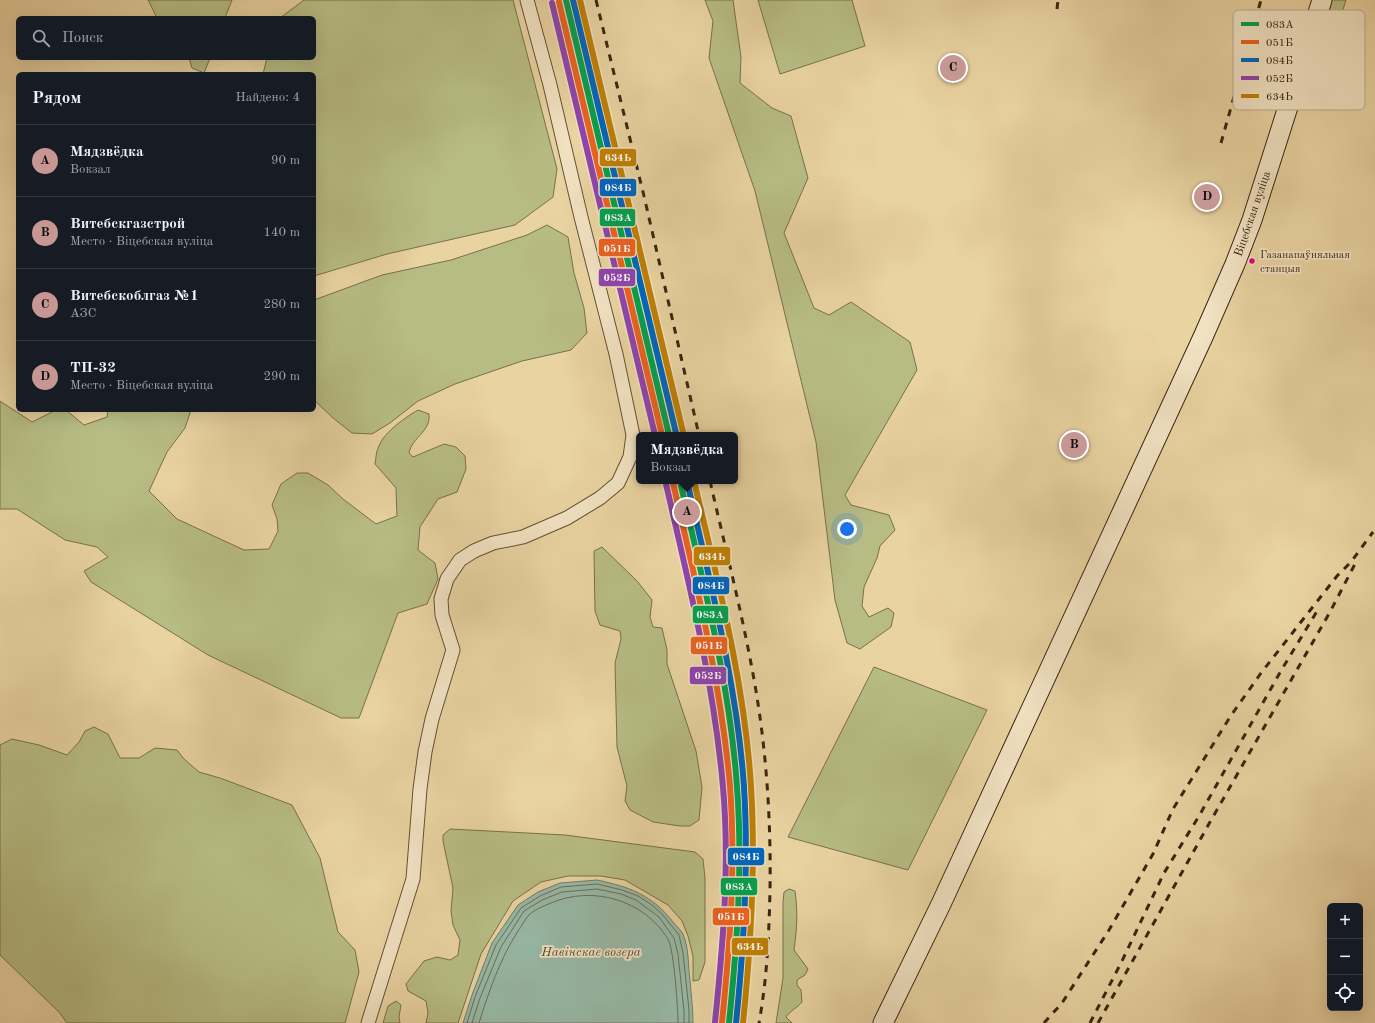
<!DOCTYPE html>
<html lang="ru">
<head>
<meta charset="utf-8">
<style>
  body { margin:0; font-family:"Old Standard TT",serif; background:#242831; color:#f1f3f6 }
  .controls { position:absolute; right:12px; bottom:12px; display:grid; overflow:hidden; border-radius:6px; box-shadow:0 4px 16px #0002 }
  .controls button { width:36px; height:36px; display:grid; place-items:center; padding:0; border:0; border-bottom:1px solid #363941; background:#171b24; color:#f1f3f6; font:20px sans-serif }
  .you { position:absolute; left:847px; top:529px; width:14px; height:14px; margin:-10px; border:3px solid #fff; border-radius:50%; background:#1a73e8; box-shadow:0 0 0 6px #1a73e833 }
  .badge { display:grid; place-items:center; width:26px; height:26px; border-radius:50%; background:#c59692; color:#111; font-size:13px; font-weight:700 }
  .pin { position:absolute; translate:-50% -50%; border:2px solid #fff; box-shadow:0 1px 4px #0006 }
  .popup { position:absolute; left:636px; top:432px; width:102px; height:52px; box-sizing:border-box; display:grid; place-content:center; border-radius:6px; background:#171b24; filter:drop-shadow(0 1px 3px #0005); font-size:13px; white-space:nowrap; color:#9ea1a6 }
  .popup b { font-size:15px; color:#f1f3f6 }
  .popup::after { content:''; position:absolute; left:50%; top:100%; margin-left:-8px; border:8px solid transparent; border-top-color:#171b24 }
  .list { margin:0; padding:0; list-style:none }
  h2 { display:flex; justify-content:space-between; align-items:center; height:52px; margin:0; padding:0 16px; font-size:17px }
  h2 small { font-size:13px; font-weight:400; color:#9ea1a6 }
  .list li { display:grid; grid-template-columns:26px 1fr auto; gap:12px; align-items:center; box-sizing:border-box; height:72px; padding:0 16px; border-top:1px solid #363941 }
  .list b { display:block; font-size:15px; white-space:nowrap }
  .list p { margin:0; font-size:13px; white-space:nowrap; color:#9ea1a6 }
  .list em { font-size:13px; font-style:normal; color:#9ea1a6 }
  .icon { flex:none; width:22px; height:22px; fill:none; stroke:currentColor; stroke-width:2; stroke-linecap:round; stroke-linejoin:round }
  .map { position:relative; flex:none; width:1375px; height:1023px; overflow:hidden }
  .search { position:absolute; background:#171b24; box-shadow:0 4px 16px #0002; left:16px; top:16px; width:300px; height:44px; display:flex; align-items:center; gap:10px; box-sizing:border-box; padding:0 14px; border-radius:6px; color:#9ea1a6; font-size:15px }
  .panel { position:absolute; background:#171b24; box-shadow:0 4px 16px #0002; left:16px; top:72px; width:300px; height:340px; border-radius:6px }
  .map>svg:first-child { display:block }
</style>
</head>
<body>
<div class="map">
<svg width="1375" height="1023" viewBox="0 0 1375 1023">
  <rect width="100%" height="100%" fill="#e9d3a1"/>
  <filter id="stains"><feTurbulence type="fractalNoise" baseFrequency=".005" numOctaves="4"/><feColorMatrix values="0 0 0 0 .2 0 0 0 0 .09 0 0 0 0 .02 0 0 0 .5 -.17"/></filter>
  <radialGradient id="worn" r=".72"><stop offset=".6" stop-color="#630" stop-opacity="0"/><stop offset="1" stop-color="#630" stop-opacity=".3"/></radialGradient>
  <!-- green -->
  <g fill="#b7bc84" stroke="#79704a">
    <polygon points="148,0 232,0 225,18 157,18"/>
    <polygon points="304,0 513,0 557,169 553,197 515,225 387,254 314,276 314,74 263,74 267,58 314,58 314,18 280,18"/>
    <polygon points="705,0 733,0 741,57 740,83 772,108 791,116 808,178 784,233 814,308 829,315 851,302 910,342 917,370 845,495 851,505 889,515 895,530 880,546 877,558 864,587 862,606 869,617 888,608 894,613 891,627 860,649 847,643 835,600 816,442 755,191 709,58 713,21"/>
    <polygon points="758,0 852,0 865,46 780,74"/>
    <path d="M 1329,0 L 1346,0 L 1321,79 L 1313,79 C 1305,64 1324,17 1329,0 Z"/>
    <polygon points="189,58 210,58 204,73 192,68"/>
    <polygon points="547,225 568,237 574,273 584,308 587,333 571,350 522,361 455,384 418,401 390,423 372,434 352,433 333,418 314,400 314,300 382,275 451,260 527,235"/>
    <path d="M 0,401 L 32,422 L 56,410 L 66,410 L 84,425 L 107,417 L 108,410 L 191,410 L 185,428 L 167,452 L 149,491 L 177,519 L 244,550 L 269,549 L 278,531 L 277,519 L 272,505 L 281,484 L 297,473 L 308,473 L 328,485 L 343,499 L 376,524 L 397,516 L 396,488 L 375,464 C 376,458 376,451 379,446 C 384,432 406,417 418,410 L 429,414 C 431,432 412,437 409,453 L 413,457 L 444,444 L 456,447 L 465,456 L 466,469 L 457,492 L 438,499 L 420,527 L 418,550 L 435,563 L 438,579 L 427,604 L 398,613 L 359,718 L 341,718 L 208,655 L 91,582 L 84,571 L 108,557 L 97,547 L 65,540 L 17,509 L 0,509 Z"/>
    <polygon points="602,547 637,581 652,600 650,617 653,627 662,628 667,650 667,664 696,751 702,787 699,820 690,826 680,826 653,822 630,810 625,801 627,786 617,747 615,663 621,639 620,631 600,625 595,611 594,551"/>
    <polygon points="874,667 987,710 908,870 788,837"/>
    <polygon points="94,727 108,734 120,758 139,758 155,748 177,750 184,759 199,772 220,778 292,805 320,858 338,932 355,950 359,972 345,1023 67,1023 59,1012 0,955 0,745 12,739 39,745 67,755 79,742 85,731"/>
    <polygon points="450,829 565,835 695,852 703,859 705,878 705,962 699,980 693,981 693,956 688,936 682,921 668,905 625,880 601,876 568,876 541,882 513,901 481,954 458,1023 426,1023 428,1013 426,1001 408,991 406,984 424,961 437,957 450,960 458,955 460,940 453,925 451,911 453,888 443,841 443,835"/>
    <path d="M 789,889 L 795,891 C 798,913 797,929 794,950 L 808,969 L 805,975 L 797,980 L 797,985 L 801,990 L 802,1002 C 797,1008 791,1010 786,1017 L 792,1023 L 776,1023 L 783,978 L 783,902 L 784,892 Z"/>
    <polygon points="396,1001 401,1005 399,1017 400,1023 383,1023 388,1006"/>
  </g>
  <!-- water -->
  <path fill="#97b8a5" stroke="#727d69" d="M 597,880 C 630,887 652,895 673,922 C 676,926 681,930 683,934 C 689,948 688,965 690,980 C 691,994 693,1008 693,1023 L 463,1023 L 472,995 L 492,943 L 518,905 L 538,892 L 560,883 Z"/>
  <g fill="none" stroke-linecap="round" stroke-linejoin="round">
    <!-- shore -->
    <g stroke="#696e5a" stroke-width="1">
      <polyline points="467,1023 475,997 496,945 521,908 540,896 561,887 597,884 622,890 638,896 652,905 662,914 679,935 683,953 689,1010 689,1023"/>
      <polyline points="472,1023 480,998 501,947 524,911 542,900 562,892 597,889 621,894 636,900 659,917 674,938 678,954 684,1011 684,1023"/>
      <path d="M 479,1023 C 489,991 500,959 518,931 C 521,927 524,921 528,916 C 533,910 544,906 551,903 C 593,885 644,900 668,939 C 674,950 678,1008 678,1023"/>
    </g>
    <!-- street casing -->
    <g stroke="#665034" stroke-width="15">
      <polyline id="street" points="368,1023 413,879 420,789 425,752 432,719 453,650 442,615 441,599 447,579 460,560 474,551 493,543 523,537 567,518 600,498 618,483 630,457 633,435 616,354 581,217 550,85 527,0"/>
    </g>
    <!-- secondary casing -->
    <g stroke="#3b2510" stroke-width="21">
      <polyline id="secondary" points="883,1023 941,904 1203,337 1235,264 1252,220 1322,0"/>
    </g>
    <!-- street -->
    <use href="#street" stroke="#f1e2c2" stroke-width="13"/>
    <!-- secondary -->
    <use href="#secondary" stroke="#f1e2c2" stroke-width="19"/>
    <!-- rail -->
    <g stroke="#3b2510" stroke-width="3" stroke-dasharray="7 7" stroke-linecap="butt">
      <polyline points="577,0 680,435"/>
      <polyline points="596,0 644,196 699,435"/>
      <polyline points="1057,9 1058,0"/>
      <polyline points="1221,143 1261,0"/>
      <path d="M 691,481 C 715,582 741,684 749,787 C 755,866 749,944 740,1023"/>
      <path d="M 710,481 C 726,551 744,620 756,691 C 767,757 771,824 770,890 C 769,935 767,979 759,1023"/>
      <polyline points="1044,1023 1062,1003 1109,930 1153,854 1173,809 1230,717 1261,673 1337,576 1351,562 1373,532"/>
      <polyline points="1090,1023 1122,961 1164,873 1199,816 1282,669 1319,608"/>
      <polyline points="1098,1023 1210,822 1330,612 1356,562"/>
    </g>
    <!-- rail-1 casing -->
    <g stroke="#f1e2c2" stroke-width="9">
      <g id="rail-1">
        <polyline points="566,0 669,435"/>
        <path d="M 680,481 C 703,582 730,684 737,787 C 743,866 737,945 729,1023"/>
      </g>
    </g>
    <!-- rail-2 casing -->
    <g stroke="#f1e2c2" stroke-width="9">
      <g id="rail-2">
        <polyline points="559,2 662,435"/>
        <path d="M 673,483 C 696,583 721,683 730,786 C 736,865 730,944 722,1022"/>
      </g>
    </g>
    <!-- rail-3 casing -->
    <g stroke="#f1e2c2" stroke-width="9">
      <g id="rail-3">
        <polyline points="573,0 676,433"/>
        <path d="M 687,481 C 710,582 737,684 744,787 C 749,866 744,945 736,1023"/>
      </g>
    </g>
    <!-- rail-4 casing -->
    <g stroke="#f1e2c2" stroke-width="9">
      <g id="rail-4">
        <polyline points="552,3 655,435"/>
        <path d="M 666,484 C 689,584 714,684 723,787 C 730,865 723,944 715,1022"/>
      </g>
    </g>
    <!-- rail-5 casing -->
    <g stroke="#f1e2c2" stroke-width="9">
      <g id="rail-5">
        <polyline points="580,0 683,432"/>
        <path d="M 694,481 C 718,582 745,684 751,787 C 756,866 751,945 743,1023"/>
      </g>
    </g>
    <!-- rail-1 -->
    <use href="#rail-1" stroke="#03a04e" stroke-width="6"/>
    <!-- rail-2 -->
    <use href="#rail-2" stroke="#e96221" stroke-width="6"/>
    <!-- rail-3 -->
    <use href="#rail-3" stroke="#0065bd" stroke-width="6"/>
    <!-- rail-4 -->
    <use href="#rail-4" stroke="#8e44ad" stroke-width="6"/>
    <!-- rail-5 -->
    <use href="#rail-5" stroke="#bf7f05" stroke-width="6"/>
  </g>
  <!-- markers -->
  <circle fill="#e5007d" stroke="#f1e2c2" stroke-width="1.5" cx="1252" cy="261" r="3.5"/>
  <g text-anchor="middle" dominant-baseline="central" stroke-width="3.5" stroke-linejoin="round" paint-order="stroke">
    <!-- bus labels -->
    <g font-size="11" fill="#3b2510" stroke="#f1e2c2" text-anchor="start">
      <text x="1260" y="255">Газанапаўняльная<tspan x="1260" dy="14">станцыя</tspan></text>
    </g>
    <!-- street labels -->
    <g font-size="12" fill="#3b2510" stroke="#f1e2c2">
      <text transform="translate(1253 214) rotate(-71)">Віцебская вуліца</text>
    </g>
    <!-- water labels -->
    <g font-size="13" font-style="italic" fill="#524a35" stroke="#f1e2c2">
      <text x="591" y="952">Навінскае возера</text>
    </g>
  </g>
  <!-- legend -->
  <rect x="1233" y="10" width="132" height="100" rx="6" fill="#f1e2c2" stroke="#baa98d" stroke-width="1"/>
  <rect x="1241" y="22" width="18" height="4" fill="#03a04e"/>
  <rect x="1241" y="40" width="18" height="4" fill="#e96221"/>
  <rect x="1241" y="58" width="18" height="4" fill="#0065bd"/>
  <rect x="1241" y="76" width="18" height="4" fill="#8e44ad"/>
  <rect x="1241" y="94" width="18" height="4" fill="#bf7f05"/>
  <g font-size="11" fill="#3b2510">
    <text x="1266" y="28">083А</text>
    <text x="1266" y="46">051Б</text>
    <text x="1266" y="64">084Б</text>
    <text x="1266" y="82">052Б</text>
    <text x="1266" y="100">634Ь</text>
  </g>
  <g stroke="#f1e2c2" stroke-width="1.5">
    <rect x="599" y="148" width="38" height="19" rx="4" fill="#bf7f05"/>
    <rect x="599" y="178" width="38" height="19" rx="4" fill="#0065bd"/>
    <rect x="599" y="208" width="37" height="19" rx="4" fill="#03a04e"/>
    <rect x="598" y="238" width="38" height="19" rx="4" fill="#e96221"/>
    <rect x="598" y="268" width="38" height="19" rx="4" fill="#8e44ad"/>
    <rect x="693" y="546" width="38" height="20" rx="4" fill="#bf7f05"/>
    <rect x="692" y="576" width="38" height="19" rx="4" fill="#0065bd"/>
    <rect x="692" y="605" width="37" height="19" rx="4" fill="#03a04e"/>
    <rect x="690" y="636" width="38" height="19" rx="4" fill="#e96221"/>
    <rect x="689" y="666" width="38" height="19" rx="4" fill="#8e44ad"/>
    <rect x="727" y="847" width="38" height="19" rx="4" fill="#0065bd"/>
    <rect x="720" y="877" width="38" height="19" rx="4" fill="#03a04e"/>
    <rect x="712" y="907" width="38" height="19" rx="4" fill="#e96221"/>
    <rect x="731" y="937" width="38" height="19" rx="4" fill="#bf7f05"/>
  </g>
  <g font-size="11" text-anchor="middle" font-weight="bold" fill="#fff">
    <text x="618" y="161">634Ь</text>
    <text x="618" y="191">084Б</text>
    <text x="618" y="221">083А</text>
    <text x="617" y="252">051Б</text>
    <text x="617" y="281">052Б</text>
    <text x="712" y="560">634Ь</text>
    <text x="711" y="589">084Б</text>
    <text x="710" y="618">083А</text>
    <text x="709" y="649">051Б</text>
    <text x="708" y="679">052Б</text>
    <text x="746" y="860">084Б</text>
    <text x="739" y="890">083А</text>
    <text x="731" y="920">051Б</text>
    <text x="750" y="950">634Ь</text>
  </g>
  <rect width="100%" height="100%" filter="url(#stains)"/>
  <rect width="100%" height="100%" fill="url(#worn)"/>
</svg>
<div class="controls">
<button>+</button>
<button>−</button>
<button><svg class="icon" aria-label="locate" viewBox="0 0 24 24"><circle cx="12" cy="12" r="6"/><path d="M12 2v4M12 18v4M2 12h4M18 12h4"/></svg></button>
</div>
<div class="you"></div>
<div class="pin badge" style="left:687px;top:512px">A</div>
<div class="popup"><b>Мядзвёдка</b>Вокзал</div>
<div class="pin badge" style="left:1074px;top:445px">B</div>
<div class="pin badge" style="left:953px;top:68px">C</div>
<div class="pin badge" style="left:1207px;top:197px">D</div>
<div class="search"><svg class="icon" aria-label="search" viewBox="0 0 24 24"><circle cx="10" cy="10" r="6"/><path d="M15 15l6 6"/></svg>Поиск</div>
<section class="panel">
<h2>Рядом<small>Найдено: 4</small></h2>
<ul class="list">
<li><span class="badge">A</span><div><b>Мядзвёдка</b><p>Вокзал</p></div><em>90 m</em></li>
<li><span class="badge">B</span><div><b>Витебскгазстрой</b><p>Место · Віцебская вуліца</p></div><em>140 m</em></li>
<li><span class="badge">C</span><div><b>Витебскоблгаз №1</b><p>АЗС</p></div><em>280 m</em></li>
<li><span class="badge">D</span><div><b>ТП-32</b><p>Место · Віцебская вуліца</p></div><em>290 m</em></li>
</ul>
</section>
</div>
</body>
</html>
